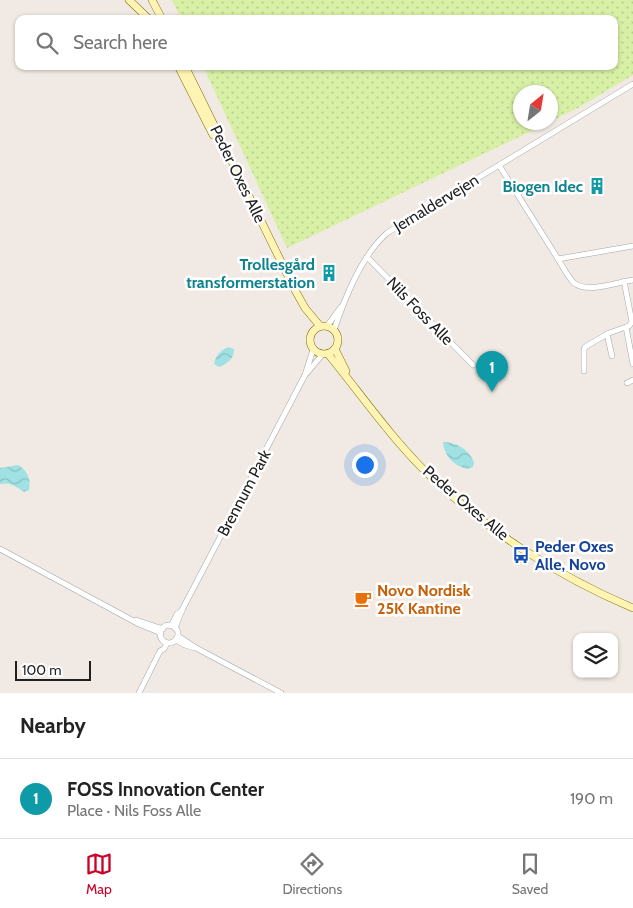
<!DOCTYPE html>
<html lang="en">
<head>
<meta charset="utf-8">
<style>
  body { margin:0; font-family:Cabin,sans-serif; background:#f6f6f6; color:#222 }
  .controls { position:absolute; right:15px; bottom:15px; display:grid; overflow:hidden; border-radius:10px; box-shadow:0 1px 4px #0004 }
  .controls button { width:45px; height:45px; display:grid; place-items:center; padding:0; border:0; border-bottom:1px solid #e0e0e0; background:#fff; color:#222; font:25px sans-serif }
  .compass { position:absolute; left:513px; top:85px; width:45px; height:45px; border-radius:50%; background:#fff; box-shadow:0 1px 4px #0004; rotate:30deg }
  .scale { position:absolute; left:15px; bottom:12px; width:76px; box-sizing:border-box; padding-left:5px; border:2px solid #1f1f1f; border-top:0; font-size:14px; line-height:18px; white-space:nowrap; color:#1f1f1f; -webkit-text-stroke:4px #fff; paint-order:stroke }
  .you { position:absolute; left:364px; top:464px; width:18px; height:18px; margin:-12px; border:4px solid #fff; border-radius:50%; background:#1a73e8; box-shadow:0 0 0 8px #1a73e833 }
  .badge { display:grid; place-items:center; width:32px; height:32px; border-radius:50%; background:#cd0028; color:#fff; font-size:16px; font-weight:700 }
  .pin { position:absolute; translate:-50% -41px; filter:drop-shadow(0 1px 2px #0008) }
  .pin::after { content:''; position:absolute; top:26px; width:18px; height:15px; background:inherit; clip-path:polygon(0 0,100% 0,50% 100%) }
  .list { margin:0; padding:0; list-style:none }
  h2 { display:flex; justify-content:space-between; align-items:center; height:65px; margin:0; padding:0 20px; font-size:21px }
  h2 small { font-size:16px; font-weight:400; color:#767676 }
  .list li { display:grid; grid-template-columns:32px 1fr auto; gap:15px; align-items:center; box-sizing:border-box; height:80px; padding:0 20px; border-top:1px solid #e0e0e0 }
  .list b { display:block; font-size:19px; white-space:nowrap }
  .list p { margin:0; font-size:16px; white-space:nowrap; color:#767676 }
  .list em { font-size:16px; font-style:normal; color:#767676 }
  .icon { flex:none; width:28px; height:28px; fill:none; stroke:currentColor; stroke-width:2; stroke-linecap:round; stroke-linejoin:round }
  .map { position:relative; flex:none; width:633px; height:693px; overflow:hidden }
  .search { position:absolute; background:#fff; box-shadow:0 1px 4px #0004; left:15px; right:15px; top:15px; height:55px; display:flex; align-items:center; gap:12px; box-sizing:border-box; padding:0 18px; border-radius:10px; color:#767676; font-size:19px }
  .sheet { height:145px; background:#fff }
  nav { display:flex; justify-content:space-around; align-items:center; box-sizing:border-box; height:70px; border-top:1px solid #e0e0e0; background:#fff; font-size:14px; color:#767676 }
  nav a { display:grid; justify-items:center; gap:2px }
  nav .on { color:#cd0028 }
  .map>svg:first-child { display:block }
</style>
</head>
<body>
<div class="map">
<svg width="633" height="693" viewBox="0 0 633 693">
  <defs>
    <pattern id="grass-dots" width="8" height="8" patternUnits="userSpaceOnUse" patternTransform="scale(1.25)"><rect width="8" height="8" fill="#d8f0a5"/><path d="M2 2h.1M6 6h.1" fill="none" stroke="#b9cd8e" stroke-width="1.8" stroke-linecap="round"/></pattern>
    <pattern id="water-waves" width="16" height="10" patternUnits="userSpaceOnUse" patternTransform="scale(1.25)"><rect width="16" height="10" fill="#a0e1e3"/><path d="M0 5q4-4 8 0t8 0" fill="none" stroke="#89c1c2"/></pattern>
  </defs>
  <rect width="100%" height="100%" fill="#f1eae4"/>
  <!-- grass -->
  <polygon fill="url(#grass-dots)" points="172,0 633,0 633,75 576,109 551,121 550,92 520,92 520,122 548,123 287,248 203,66 614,66 614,19 181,19"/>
  <!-- water -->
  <g fill="url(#water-waves)">
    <path d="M 228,347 L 234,349 C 235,358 227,364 219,367 L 214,364 C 216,355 220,351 228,347 Z"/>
    <path d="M 443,442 C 456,442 470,450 474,463 L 473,467 L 467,469 C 454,466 444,456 443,442 Z"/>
    <path d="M 18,465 C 28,471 31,479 29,490 L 24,492 C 15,486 11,482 0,484 L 0,468 Z"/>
  </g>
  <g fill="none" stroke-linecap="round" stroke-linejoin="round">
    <!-- street casing -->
    <g stroke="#a6a6a6" stroke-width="6">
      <g id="street">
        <polyline points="499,165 558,259 633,246"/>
        <polyline points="367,257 473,365"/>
        <path d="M 558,259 C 563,267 568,277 574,283 C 588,294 617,282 633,280"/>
        <polyline points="327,326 341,307"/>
        <polyline points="626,327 633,364"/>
        <path d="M 334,330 C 345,298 361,256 387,233 L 633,84"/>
        <polyline points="607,334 612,356"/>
        <polyline points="584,371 584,350 585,347 609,333 629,326 632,322 624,281"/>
        <polyline points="307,373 322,355"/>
        <polyline points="627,383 633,380"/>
        <polyline points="0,549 139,624 161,633"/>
        <polyline points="136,620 163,629"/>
        <circle cx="169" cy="634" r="9"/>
        <polyline points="171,626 177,614 182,611"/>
        <polyline points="175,628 182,610 305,375 313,350"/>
        <polyline points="178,636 198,649 281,693"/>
        <polyline points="176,640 185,645 195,648"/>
        <polyline points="139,693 160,651 164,649 167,643"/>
      </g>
    </g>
    <!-- secondary casing -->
    <g stroke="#7b7100" stroke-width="8">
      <g id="secondary">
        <polyline points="129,0 149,19"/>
        <polyline points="152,0 162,19"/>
        <polyline points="178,66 213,135"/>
        <polyline points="185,66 295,290 305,308 320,326"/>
        <circle cx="324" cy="340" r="14"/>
        <polyline points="335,349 346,371"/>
        <path d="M 328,354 C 360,393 389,435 425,471 C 484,529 557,576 633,608"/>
      </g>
    </g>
    <!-- street -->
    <use href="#street" stroke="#fff" stroke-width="5"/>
    <!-- secondary -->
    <use href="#secondary" stroke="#fff4b3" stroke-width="7"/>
  </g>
  <!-- icons -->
  <defs>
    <g id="building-bare" transform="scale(1.35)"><path d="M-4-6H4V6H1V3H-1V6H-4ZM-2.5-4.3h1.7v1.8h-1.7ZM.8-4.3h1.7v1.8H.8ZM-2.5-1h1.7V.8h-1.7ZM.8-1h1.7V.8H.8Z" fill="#0f9aa8" stroke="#fff" stroke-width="2.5" paint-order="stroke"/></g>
    <g id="bus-bare" transform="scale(1.35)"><path d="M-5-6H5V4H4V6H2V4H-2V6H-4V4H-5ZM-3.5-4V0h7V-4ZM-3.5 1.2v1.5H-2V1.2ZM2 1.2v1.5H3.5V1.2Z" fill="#1a4fb4" stroke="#fff" stroke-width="2.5" paint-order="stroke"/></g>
    <g id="cafe-bare" transform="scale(1.35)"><path d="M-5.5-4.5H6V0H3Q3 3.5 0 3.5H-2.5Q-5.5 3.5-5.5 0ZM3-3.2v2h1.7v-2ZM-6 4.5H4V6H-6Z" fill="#e8710a" stroke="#fff" stroke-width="2.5" paint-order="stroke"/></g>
  </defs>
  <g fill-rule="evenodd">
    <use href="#building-bare" x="597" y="186"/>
    <use href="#building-bare" x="329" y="273"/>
    <use href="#bus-bare" x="521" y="555"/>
    <use href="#cafe-bare" x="363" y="599"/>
  </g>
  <g text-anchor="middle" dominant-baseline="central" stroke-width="5" stroke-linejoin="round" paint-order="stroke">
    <!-- street labels -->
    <g font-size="16" fill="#1f1f1f" stroke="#fff">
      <text transform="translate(238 174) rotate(64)">Peder Oxes Alle</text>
      <text transform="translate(436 203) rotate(-31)">Jernaldervejen</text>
      <text transform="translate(420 311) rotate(46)">Nils Foss Alle</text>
      <text transform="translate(244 493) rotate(-62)">Brennum Park</text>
      <text transform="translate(466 503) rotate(40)">Peder Oxes Alle</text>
    </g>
    <!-- culture labels -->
    <g font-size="16" font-weight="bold" fill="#0d838f" stroke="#fff" text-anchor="end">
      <text x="583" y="186">Biogen Idec</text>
      <text x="315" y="264">Trollesgård<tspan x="315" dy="18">transformerstation</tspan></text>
    </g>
    <!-- transit labels -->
    <g font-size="16" font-weight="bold" fill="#164399" stroke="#fff" text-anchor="start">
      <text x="535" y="546">Peder Oxes<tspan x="535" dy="18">Alle, Novo</tspan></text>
    </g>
    <!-- food labels -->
    <g font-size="16" font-weight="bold" fill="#c56008" stroke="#fff" text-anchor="start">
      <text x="377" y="590">Novo Nordisk<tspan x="377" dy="18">25K Kantine</tspan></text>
    </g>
  </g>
</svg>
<div class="controls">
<button><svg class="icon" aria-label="layers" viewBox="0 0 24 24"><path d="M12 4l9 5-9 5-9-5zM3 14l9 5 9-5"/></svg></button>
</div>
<svg class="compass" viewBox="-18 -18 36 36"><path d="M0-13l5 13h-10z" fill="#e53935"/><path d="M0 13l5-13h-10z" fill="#767676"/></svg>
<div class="scale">100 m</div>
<div class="you"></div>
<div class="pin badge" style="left:492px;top:392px;background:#0f9aa8">1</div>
<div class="search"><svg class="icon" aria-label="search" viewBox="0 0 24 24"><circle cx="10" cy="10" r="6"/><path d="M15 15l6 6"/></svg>Search here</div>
</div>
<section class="sheet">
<h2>Nearby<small></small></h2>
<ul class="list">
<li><span class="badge" style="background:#0f9aa8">1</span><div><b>FOSS Innovation Center</b><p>Place · Nils Foss Alle</p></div><em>190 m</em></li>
</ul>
</section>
<nav>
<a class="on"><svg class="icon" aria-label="map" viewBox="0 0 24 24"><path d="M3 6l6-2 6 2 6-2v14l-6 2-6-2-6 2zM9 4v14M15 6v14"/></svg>Map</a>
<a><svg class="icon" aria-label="directions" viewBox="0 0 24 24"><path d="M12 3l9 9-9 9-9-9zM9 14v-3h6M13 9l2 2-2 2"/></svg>Directions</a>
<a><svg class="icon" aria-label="saved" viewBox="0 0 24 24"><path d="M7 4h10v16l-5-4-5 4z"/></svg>Saved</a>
</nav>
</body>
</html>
